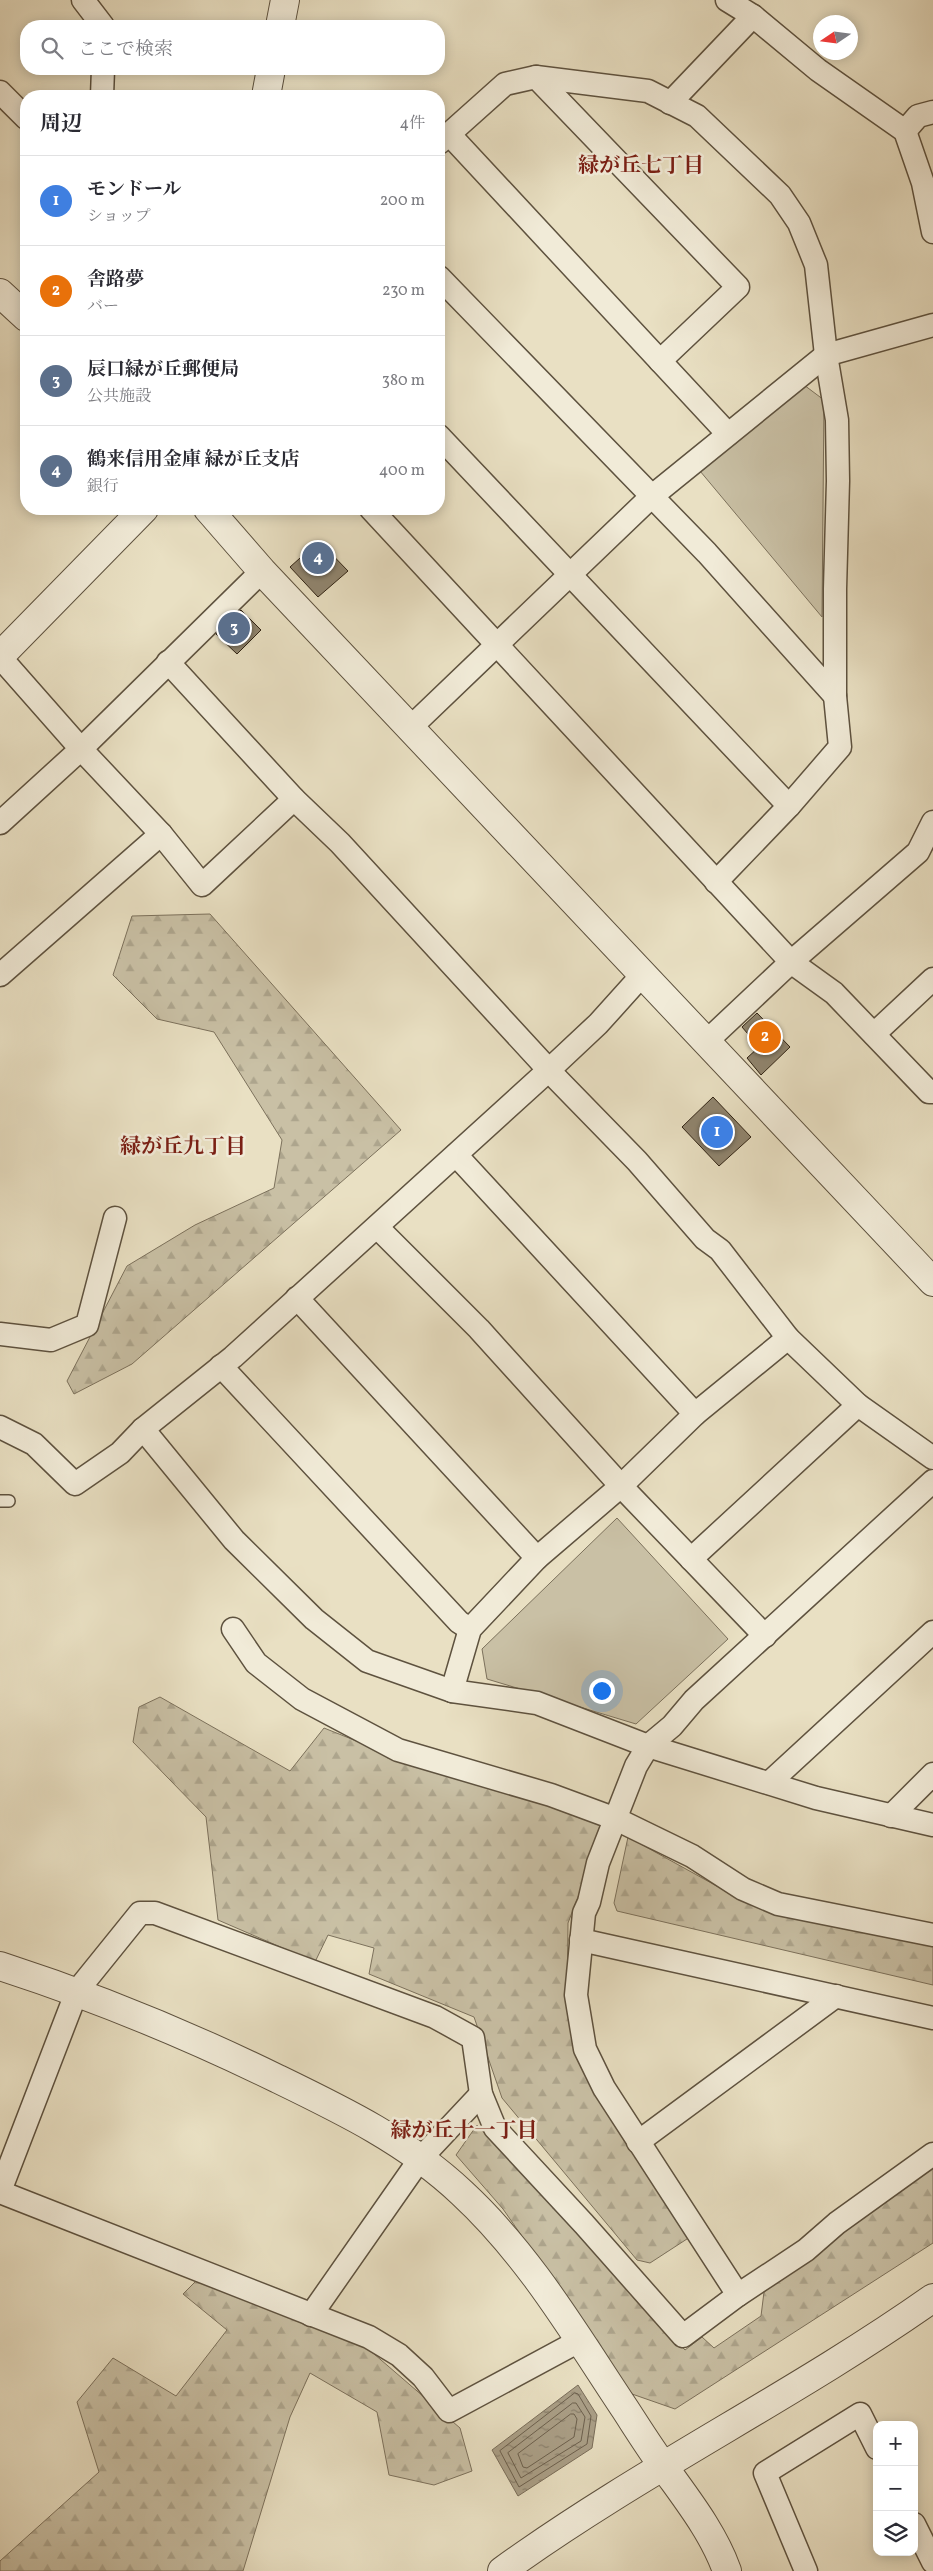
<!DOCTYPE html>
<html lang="ja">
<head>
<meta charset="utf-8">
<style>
  body { margin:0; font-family:Vollkorn,"Noto Serif JP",serif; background:#f7f7f7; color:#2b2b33 }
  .controls { position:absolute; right:15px; bottom:15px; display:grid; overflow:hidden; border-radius:10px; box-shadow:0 2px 12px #0003 }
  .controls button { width:45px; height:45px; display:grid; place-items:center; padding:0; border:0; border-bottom:1px solid #e1e1e2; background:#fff; color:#2b2b33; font:25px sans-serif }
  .compass { position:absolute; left:813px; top:15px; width:45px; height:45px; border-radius:50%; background:#fff; box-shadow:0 2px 12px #0003; rotate:257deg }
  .you { position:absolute; left:601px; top:1690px; width:18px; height:18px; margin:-12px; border:4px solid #fff; border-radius:50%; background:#1a73e8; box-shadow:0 0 0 8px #1a73e833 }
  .badge { display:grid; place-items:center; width:32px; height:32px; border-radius:50%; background:#8f2418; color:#fff; font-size:16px; font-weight:700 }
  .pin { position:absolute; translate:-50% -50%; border:2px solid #fff; box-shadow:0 1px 5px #0006 }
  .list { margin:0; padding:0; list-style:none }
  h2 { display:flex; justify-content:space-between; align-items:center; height:65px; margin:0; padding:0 20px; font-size:21px }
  h2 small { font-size:16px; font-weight:400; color:#7c7c81 }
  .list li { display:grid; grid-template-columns:32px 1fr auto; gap:15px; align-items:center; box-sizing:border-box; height:90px; padding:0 20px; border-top:1px solid #e1e1e2 }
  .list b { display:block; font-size:19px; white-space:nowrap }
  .list p { margin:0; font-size:16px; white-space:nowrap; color:#7c7c81 }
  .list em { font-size:16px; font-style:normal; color:#7c7c81 }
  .icon { flex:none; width:28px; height:28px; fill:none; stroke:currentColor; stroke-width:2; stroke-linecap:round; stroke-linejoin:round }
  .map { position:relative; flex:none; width:933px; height:2571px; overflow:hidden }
  .search { position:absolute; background:#fff; box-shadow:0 2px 12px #0003; left:20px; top:20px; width:425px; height:55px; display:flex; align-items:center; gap:12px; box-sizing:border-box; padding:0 18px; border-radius:20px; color:#7c7c81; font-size:19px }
  .panel { position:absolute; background:#fff; box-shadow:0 2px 12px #0003; left:20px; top:90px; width:425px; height:425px; border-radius:20px }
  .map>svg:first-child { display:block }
</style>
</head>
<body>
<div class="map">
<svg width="933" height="2571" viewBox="0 0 933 2571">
  <defs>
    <pattern id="forest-firs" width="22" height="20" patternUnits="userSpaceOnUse" patternTransform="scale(1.25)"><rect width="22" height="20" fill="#c9c0a5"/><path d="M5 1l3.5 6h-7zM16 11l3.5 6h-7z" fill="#ada58d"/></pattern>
    <pattern id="water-ripples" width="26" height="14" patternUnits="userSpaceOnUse" patternTransform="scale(1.25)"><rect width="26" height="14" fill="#aa9f87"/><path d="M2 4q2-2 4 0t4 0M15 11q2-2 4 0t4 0" fill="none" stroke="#8b816d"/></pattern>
  </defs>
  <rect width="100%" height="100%" fill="#e9e0c3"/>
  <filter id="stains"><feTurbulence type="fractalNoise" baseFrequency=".004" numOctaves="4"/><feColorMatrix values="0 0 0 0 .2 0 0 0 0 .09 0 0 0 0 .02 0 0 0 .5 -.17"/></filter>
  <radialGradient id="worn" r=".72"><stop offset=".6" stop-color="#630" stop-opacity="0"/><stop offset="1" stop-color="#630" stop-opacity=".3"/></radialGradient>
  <!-- green -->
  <g fill="#c9c0a5" stroke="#7c715c">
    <polygon points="804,385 824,400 822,617 700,471"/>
    <polygon points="617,1518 728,1639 636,1724 487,1679 482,1649"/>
  </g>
  <!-- forest -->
  <g fill="url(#forest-firs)" stroke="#7c715c">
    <polygon points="210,914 401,1130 132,1364 74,1394 67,1381 127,1266 195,1225 274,1188 282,1140 214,1032 157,1019 113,975 132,916"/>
    <polygon points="160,1697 290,1771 324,1728 389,1754 607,1822 568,1923 567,2007 690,2237 650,2263 637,2260 502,2098 474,2017 369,1974 374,1948 328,1935 315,1962 218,1920 206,1817 133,1742 139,1707"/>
    <polygon points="628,1837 742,1900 933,1945 933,1985 617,1911 614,1903"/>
    <polygon points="477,2125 685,2350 702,2337 714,2348 761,2316 764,2292 933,2163 933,2243 675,2409 632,2394 503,2209 456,2155"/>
    <polygon points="197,2280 359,2341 460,2428 472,2471 434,2485 389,2475 377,2412 310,2373 290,2417 243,2571 0,2571 0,2561 99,2472 77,2402 113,2358 176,2396 227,2330 183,2294"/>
  </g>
  <!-- water -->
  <polygon fill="url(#water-ripples)" stroke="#796d59" points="578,2385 597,2415 592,2448 518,2496 492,2450"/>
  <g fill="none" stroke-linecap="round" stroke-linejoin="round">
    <!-- shore -->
    <g stroke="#6c604d" stroke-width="1">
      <polygon points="575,2393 578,2394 591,2416 587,2444 519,2487 500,2451"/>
      <polygon points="573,2403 576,2403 585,2417 581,2441 521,2478 508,2453"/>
      <polygon points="571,2414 574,2414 577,2419 574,2437 527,2468 523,2467 518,2454"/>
    </g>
  </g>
  <!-- building -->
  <g fill="#90856f" stroke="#2f2213">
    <polygon points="319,541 348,571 318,597 290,567"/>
    <polygon points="241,610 261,630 237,654 216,634"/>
    <polygon points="757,1013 790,1047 761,1075 747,1058 759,1047 742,1027"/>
    <polygon points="713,1097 751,1137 719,1166 682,1127"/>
  </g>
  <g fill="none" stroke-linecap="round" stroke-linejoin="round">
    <!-- service casing -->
    <g stroke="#5e523f" stroke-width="14">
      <polyline id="service" points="0,1501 9,1501"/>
    </g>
    <!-- minor casing -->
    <g stroke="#5e523f" stroke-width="25">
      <g id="minor">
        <polyline points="83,0 103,26"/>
        <polyline points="727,0 753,16 818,70 905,131 923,183 933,232"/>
        <polyline points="536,77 738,287 660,361"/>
        <polyline points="0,92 26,118"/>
        <polyline points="102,96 103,69"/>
        <polyline points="670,103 753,16"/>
        <polyline points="905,131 918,116 933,112"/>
        <polyline points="449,134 728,434"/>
        <polyline points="439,143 505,84 536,77 648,91 697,116 780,195 799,223 816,265 826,355 837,420 838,481 835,589 835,696 840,747 789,806 716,882"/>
        <polyline points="439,277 707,553 835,696"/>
        <polyline points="439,436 789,806"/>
        <polyline points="371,509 791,962 834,993 929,1092 933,1092"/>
        <polyline points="0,657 81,749 262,571"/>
        <polyline points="168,662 294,799 340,843 558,1080 637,1161 705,1239 720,1250 788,1338 858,1405 933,1458"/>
        <polyline points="411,727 651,497 826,355 933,325"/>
        <polyline points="0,823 81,749 161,834 202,885 294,799"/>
        <polyline points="0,975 161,834"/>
        <polyline points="874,1034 933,979"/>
        <polyline points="707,1041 791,962 918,852 933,822"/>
        <polyline points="456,1155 695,1414"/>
        <polyline points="377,1227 479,1329 621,1486 765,1636"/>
        <polyline points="297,1298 537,1558"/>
        <polyline points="0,1334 51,1340 87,1325 115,1218"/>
        <polyline points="221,1366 459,1622 470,1629"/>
        <polyline points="0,1427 34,1444 75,1484 120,1453 143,1429 233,1357 550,1069 598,1024 643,974"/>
        <polyline points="143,1429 234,1540 314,1619 367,1661 452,1691 537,1703 648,1746 816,1798 933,1825"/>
        <polyline points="691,1559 858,1405"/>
        <polyline points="233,1629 256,1663 302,1699 398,1750 551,1795 616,1819 692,1856 743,1889 778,1904 933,1935"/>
        <polyline points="452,1691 470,1629 537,1558 621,1486 695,1414 788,1338"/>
        <polyline points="769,1783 933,1632"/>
        <polyline points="891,1816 933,1774"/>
        <polyline points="581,1940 933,2018"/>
        <polyline points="638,2142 836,1996"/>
        <polyline points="0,2191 77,1991 140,1913 155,1913 435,2017 473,2038 481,2094 495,2128 584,2224 683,2336 738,2295 806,2250 837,2223 933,2154"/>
        <polyline points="0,2192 369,2337 399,2355 423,2377 449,2411 579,2341"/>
        <polyline points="738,2295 604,2088 585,2049 576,1995 584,1913 589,1902 598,1863 636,1766 648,1746 672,1726 694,1700 933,1481"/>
        <polyline points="311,2315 420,2159 481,2094"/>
        <polyline points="914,2524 933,2562"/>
        <polyline points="806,2571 765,2473 860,2414 877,2448"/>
      </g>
    </g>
    <!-- tertiary casing -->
    <g stroke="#5e523f" stroke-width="30">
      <g id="tertiary">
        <polyline points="280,26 285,0"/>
        <polyline points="266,96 271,69"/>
        <polyline points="0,293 26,317"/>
        <polyline points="208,509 262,571 933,1282"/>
        <polyline points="0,656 144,509"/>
        <path d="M 0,1966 C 96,1997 188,2035 278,2079 C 344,2111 408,2142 462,2193 C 529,2255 575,2334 625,2409 C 638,2429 651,2450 666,2470 C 689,2502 714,2534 727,2571"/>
        <path d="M 502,2571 C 640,2471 794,2396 933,2298"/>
      </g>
    </g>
    <!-- service -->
    <use href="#service" stroke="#f1ebd8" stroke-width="11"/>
    <!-- minor -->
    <use href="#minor" stroke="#f1ebd8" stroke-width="22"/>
    <!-- tertiary -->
    <use href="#tertiary" stroke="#f1ebd8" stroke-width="28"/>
  </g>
  <g text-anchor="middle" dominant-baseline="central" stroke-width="5" stroke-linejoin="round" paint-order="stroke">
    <!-- neighbourhood labels -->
    <g font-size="21" font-weight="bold" fill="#7a1f14" stroke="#f1ebd8">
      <text x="641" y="166">緑が丘七丁目</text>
      <text x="183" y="1147">緑が丘九丁目</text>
      <text x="464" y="2131">緑が丘十一丁目</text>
    </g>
  </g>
  <rect width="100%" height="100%" filter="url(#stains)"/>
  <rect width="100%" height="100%" fill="url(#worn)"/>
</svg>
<div class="controls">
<button>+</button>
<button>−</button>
<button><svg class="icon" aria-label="layers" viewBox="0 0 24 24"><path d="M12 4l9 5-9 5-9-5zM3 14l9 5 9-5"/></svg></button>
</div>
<svg class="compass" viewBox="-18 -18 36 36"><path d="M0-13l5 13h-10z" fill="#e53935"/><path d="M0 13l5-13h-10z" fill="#7c7c81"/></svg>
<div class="you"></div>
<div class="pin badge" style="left:717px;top:1132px;background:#3f7fe0">1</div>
<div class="pin badge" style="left:765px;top:1037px;background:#e8710a">2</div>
<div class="pin badge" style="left:234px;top:628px;background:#5c6f8a">3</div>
<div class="pin badge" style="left:318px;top:558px;background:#5c6f8a">4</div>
<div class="search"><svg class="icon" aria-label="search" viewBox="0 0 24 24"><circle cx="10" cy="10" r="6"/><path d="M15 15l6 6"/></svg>ここで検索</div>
<section class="panel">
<h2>周辺<small>4件</small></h2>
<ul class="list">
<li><span class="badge" style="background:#3f7fe0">1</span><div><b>モンドール</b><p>ショップ</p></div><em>200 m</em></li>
<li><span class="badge" style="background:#e8710a">2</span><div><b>舎路夢</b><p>バー</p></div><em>230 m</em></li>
<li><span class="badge" style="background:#5c6f8a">3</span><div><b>辰口緑が丘郵便局</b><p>公共施設</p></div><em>380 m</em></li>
<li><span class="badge" style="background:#5c6f8a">4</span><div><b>鶴来信用金庫 緑が丘支店</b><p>銀行</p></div><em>400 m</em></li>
</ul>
</section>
</div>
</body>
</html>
